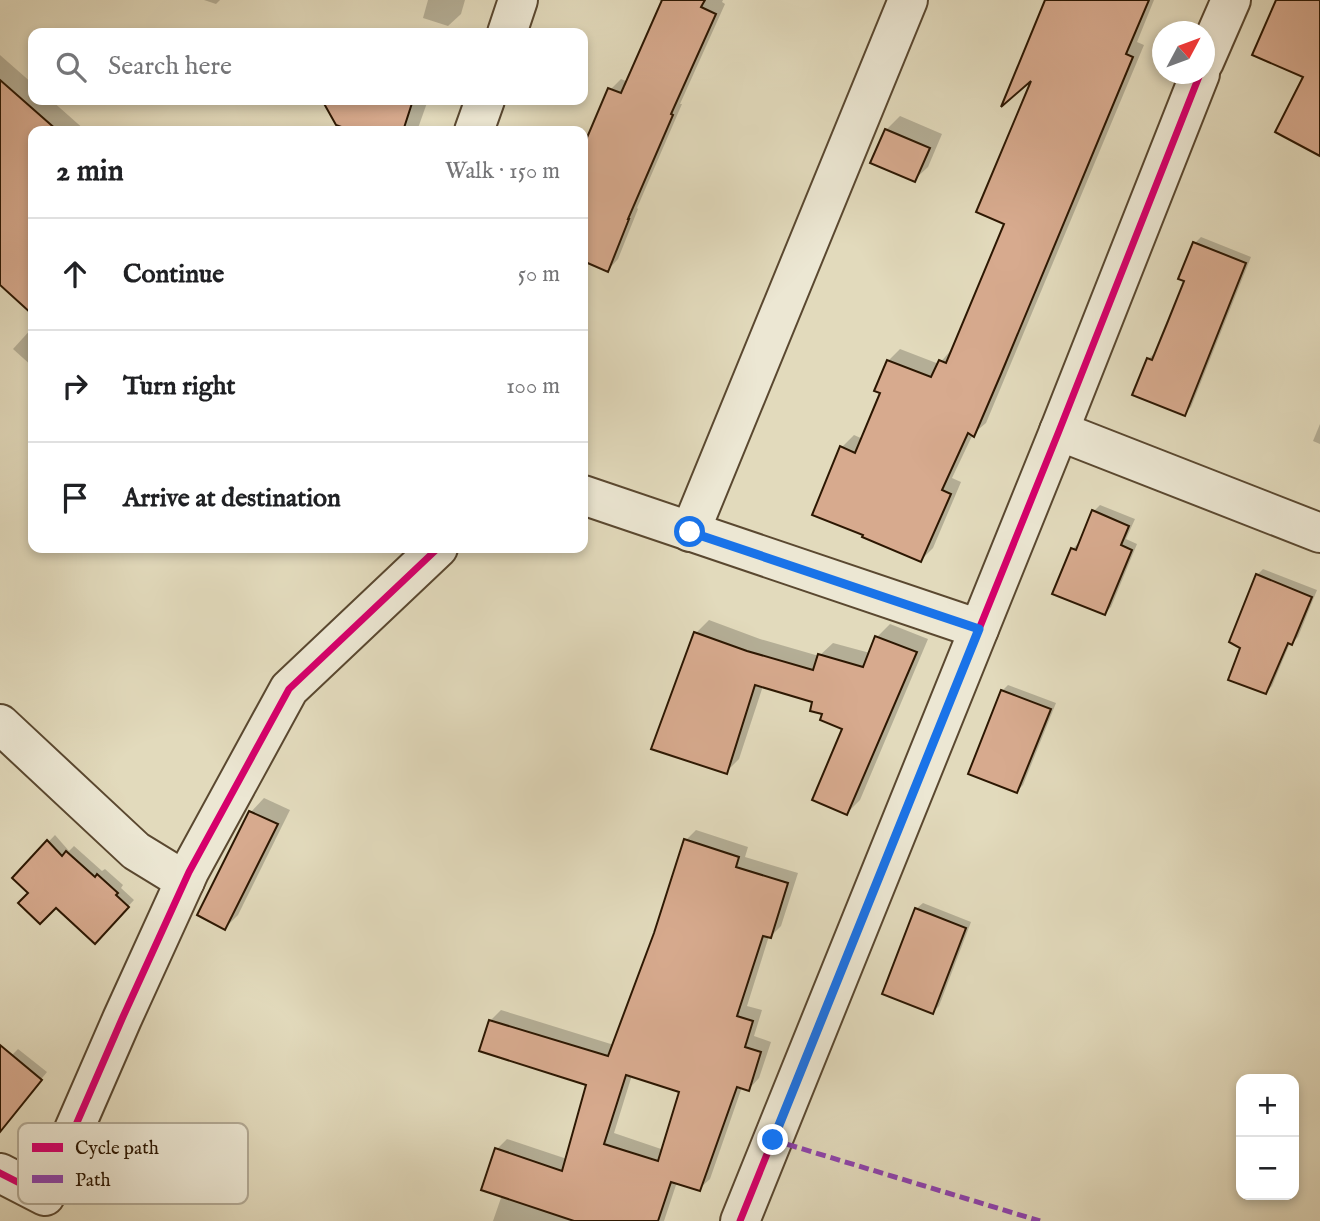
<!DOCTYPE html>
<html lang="en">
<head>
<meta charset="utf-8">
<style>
  body { margin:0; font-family:"IM FELL English",serif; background:#f6f6f6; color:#202124 }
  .controls { position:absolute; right:21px; bottom:21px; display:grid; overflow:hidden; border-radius:14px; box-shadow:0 4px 10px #0003 }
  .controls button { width:63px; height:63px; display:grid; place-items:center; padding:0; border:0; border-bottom:2px solid #e0e0e0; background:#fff; color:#202124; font:35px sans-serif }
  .compass { position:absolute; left:1152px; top:21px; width:63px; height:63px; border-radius:50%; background:#fff; box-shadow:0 4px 10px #0003; rotate:49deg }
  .stop { position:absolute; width:21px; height:21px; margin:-16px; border:5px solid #1a73e8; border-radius:50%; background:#fff }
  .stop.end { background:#1a73e8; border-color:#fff; box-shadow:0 2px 7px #0008 }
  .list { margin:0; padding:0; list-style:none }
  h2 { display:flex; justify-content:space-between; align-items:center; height:91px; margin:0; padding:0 28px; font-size:30px }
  h2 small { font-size:23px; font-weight:400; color:#757577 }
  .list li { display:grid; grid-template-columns:46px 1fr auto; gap:21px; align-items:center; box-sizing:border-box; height:112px; padding:0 28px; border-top:2px solid #e0e0e0 }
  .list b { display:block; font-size:26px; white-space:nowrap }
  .list em { font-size:23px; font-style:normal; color:#757577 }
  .icon { flex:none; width:38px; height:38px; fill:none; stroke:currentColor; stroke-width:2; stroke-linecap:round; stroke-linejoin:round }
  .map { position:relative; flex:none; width:1320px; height:1221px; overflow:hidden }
  .search { position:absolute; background:#fff; box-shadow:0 4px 10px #0003; left:28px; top:28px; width:560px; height:77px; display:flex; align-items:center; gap:18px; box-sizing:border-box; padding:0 24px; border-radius:14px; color:#757577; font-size:26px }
  .panel { position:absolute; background:#fff; box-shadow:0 4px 10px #0003; left:28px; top:126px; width:560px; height:427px; border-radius:14px }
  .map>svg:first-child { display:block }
</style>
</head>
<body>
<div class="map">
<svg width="1320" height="1221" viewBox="0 0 1320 1221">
  <rect width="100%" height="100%" fill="#e2dabc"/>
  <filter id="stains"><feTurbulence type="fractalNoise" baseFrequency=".00286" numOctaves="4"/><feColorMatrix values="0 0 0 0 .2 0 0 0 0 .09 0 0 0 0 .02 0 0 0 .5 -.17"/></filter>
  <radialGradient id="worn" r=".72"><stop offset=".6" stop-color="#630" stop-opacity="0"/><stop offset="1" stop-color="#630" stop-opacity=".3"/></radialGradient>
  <!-- shadow -->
  <g fill="#0003" fill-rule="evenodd">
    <polygon points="204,0 220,0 216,4"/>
    <polygon points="428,0 465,0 461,14 448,26 423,18"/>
    <polygon points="659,0 723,0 722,2 725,4 680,104 682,104 637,208 638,209 618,259 608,270 583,259 583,191 589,175 583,172 583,160 611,89 621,79 628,82 663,2"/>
    <polygon points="1087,0 1154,0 1137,42 1144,45 986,423 973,434 952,478 961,482 933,548 921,560 842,447 854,435 863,439 882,392 888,361 900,349 939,364 952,349 1006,223"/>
    <polygon points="0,55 33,84 33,100 51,100 86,131 33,131 33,312 0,283"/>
    <polygon points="331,100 428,100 417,131 358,131 337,124 328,108"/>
    <polygon points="900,116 942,134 928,167 914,180 872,162 886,130"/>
    <polygon points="1201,237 1251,257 1191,407 1185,413 1148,359 1155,353 1156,353 1186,280 1195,243"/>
    <polygon points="583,321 587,323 583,333"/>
    <polygon points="33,327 33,367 13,349"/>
    <polygon points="1320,424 1320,444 1313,441"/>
    <polygon points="1100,505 1135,519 1126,539 1137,544 1111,607 1105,613 1054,593 1073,549 1079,542 1081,543 1094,511"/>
    <polygon points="1263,569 1317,590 1298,637 1292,643 1290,643 1272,686 1266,692 1243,647 1257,575"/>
    <polygon points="709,620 760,639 819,656 833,643 870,653 877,637 890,624 928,639 860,800 847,813 844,728 824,712 814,701 763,686 739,759 726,772 696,633"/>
    <polygon points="1008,685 1056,703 1023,785 1017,791 1002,691"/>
    <polygon points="264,798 290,810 238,915 225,928 200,914 251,812"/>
    <path d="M 696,830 L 748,847 L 745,857 L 798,873 L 781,926 L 771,936 L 769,936 L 747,1006 L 762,1010 L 754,1036 L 771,1042 L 759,1078 L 749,1089 L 742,1087 L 710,1179 L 699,1189 L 677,1182 L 664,1221 L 493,1221 L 502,1195 L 497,1149 L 507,1139 L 567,1159 L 588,1083 L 481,1050 L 491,1020 L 501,1010 L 614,1045 L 655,934 L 686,840 ZM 632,1075 L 681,1091 L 664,1150 L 614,1133 Z"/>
    <polygon points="55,835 69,851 74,846 102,871 105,869 123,885 121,888 134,900 95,942 56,905 30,893 14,878"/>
    <polygon points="923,903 971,922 939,1006 933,1012 916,909"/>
    <polygon points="18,1049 47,1072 9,1119 0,1122 0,1055 12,1055"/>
  </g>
  <!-- building -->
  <g fill="#d7aa8e" stroke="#2c1702" stroke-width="2" fill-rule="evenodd">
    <polygon points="662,0 705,0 701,7 716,14 671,114 673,115 628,219 629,219 608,272 583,261 583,147 608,88 621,93"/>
    <polygon points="1045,0 1149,0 1126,54 1133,57 1001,374 974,437 968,433 942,490 951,494 921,562 862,537 863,535 812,515 840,446 855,453 880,393 874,391 887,360 931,377 939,360 946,363 1004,224 976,212 1031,81 1001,107"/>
    <polygon points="1276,0 1320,0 1320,156 1275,132 1303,77 1252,55"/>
    <polygon points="0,80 58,131 33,131 33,315 0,285"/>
    <polygon points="322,100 413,100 403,131 352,131 336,125"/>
    <polygon points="885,129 930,148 915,182 870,163"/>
    <polygon points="1193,242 1246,263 1185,416 1132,395 1147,358 1152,360 1168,321 1184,281 1178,279"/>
    <polygon points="1092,510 1129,526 1121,545 1132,550 1105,615 1052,594 1071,548 1076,550"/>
    <polygon points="1256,574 1312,597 1292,645 1288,643 1266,694 1228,680 1240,648 1229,642"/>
    <polygon points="694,632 747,651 813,670 818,654 863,667 875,636 917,652 847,815 812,800 842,729 820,720 822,714 810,711 812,702 755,685 727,774 651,749"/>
    <polygon points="1001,690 1051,709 1017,793 968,774"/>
    <polygon points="249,811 278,824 225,930 197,915"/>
    <path d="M 684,839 L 739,857 L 736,867 L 788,883 L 771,938 L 763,936 L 737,1016 L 753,1021 L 745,1047 L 761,1052 L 749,1091 L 737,1087 L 700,1191 L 671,1182 L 658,1221 L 574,1221 L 481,1190 L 495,1148 L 562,1171 L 586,1085 L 479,1051 L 489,1020 L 608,1056 L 654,933 ZM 626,1075 L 679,1092 L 658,1161 L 604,1144 Z"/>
    <polygon points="47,840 62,856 66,851 95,877 97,874 118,893 116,895 129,907 95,944 56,908 40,924 18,903 28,893 12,878"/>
    <polygon points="915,908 966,928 933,1014 882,994"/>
    <polygon points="0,1045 42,1080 0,1132"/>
  </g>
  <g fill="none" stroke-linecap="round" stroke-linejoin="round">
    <!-- minor casing -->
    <g stroke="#5a4830" stroke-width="42">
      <g id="minor">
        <polyline points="507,33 518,0"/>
        <polyline points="1204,62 1231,0"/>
        <polyline points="474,131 485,100"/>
        <polyline points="1059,431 1320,533"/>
        <polyline points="583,495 979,629"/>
        <polyline points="690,532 908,0"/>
        <polyline points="0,724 136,851 185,881"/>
        <polyline points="0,1173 45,1196 122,1019 189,872 289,689 438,548"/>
        <polyline points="740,1221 1059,431 1200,74"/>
      </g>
    </g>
    <!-- minor -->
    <use href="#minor" stroke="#ece7d3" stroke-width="38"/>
    <!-- quiet -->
    <polyline stroke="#8e44ad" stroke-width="5" stroke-dasharray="10 5" stroke-linecap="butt" points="773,1140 1040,1221"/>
    <!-- cycleway casing -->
    <g stroke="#ece7d3" stroke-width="11">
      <g id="cycleway">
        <polyline points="0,1173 45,1196 122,1019 189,872 289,689 438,548"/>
        <polyline points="740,1221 1059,431 1200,74"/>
      </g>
    </g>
    <!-- cycleway -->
    <use href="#cycleway" stroke="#d6006c" stroke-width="7"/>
  </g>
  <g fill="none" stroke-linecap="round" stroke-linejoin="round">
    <!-- route -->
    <polyline stroke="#1a73e8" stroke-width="9" points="690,532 979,629 773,1140"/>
  </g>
  <!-- legend -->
  <rect x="18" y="1123" width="230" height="81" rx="10" fill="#ece7d3" stroke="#b2a994" stroke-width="2"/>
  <rect x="32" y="1143" width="31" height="9" fill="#d6006c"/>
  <rect x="32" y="1175" width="31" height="8" fill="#8e44ad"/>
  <g font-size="19" fill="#2c1702">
    <text x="75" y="1154">Cycle path</text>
    <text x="75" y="1186">Path</text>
  </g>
  <rect width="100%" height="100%" filter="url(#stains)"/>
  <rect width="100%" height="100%" fill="url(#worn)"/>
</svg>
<div class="controls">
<button>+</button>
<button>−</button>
</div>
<svg class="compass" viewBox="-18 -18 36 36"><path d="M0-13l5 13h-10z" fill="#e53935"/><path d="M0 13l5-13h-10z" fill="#757577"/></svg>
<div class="stop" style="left:690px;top:532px"></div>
<div class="stop end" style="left:773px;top:1140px"></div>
<div class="search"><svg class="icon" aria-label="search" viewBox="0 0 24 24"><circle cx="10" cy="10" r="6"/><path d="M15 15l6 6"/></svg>Search here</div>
<section class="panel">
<h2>2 min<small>Walk · 150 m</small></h2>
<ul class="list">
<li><svg class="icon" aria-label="ahead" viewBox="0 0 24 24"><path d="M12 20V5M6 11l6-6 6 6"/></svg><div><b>Continue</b></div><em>50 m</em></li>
<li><svg class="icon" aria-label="right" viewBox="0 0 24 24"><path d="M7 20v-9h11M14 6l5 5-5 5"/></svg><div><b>Turn right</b></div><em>100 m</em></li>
<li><svg class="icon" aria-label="arrive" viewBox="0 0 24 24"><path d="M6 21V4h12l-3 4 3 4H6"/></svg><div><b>Arrive at destination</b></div></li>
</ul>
</section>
</div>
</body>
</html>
